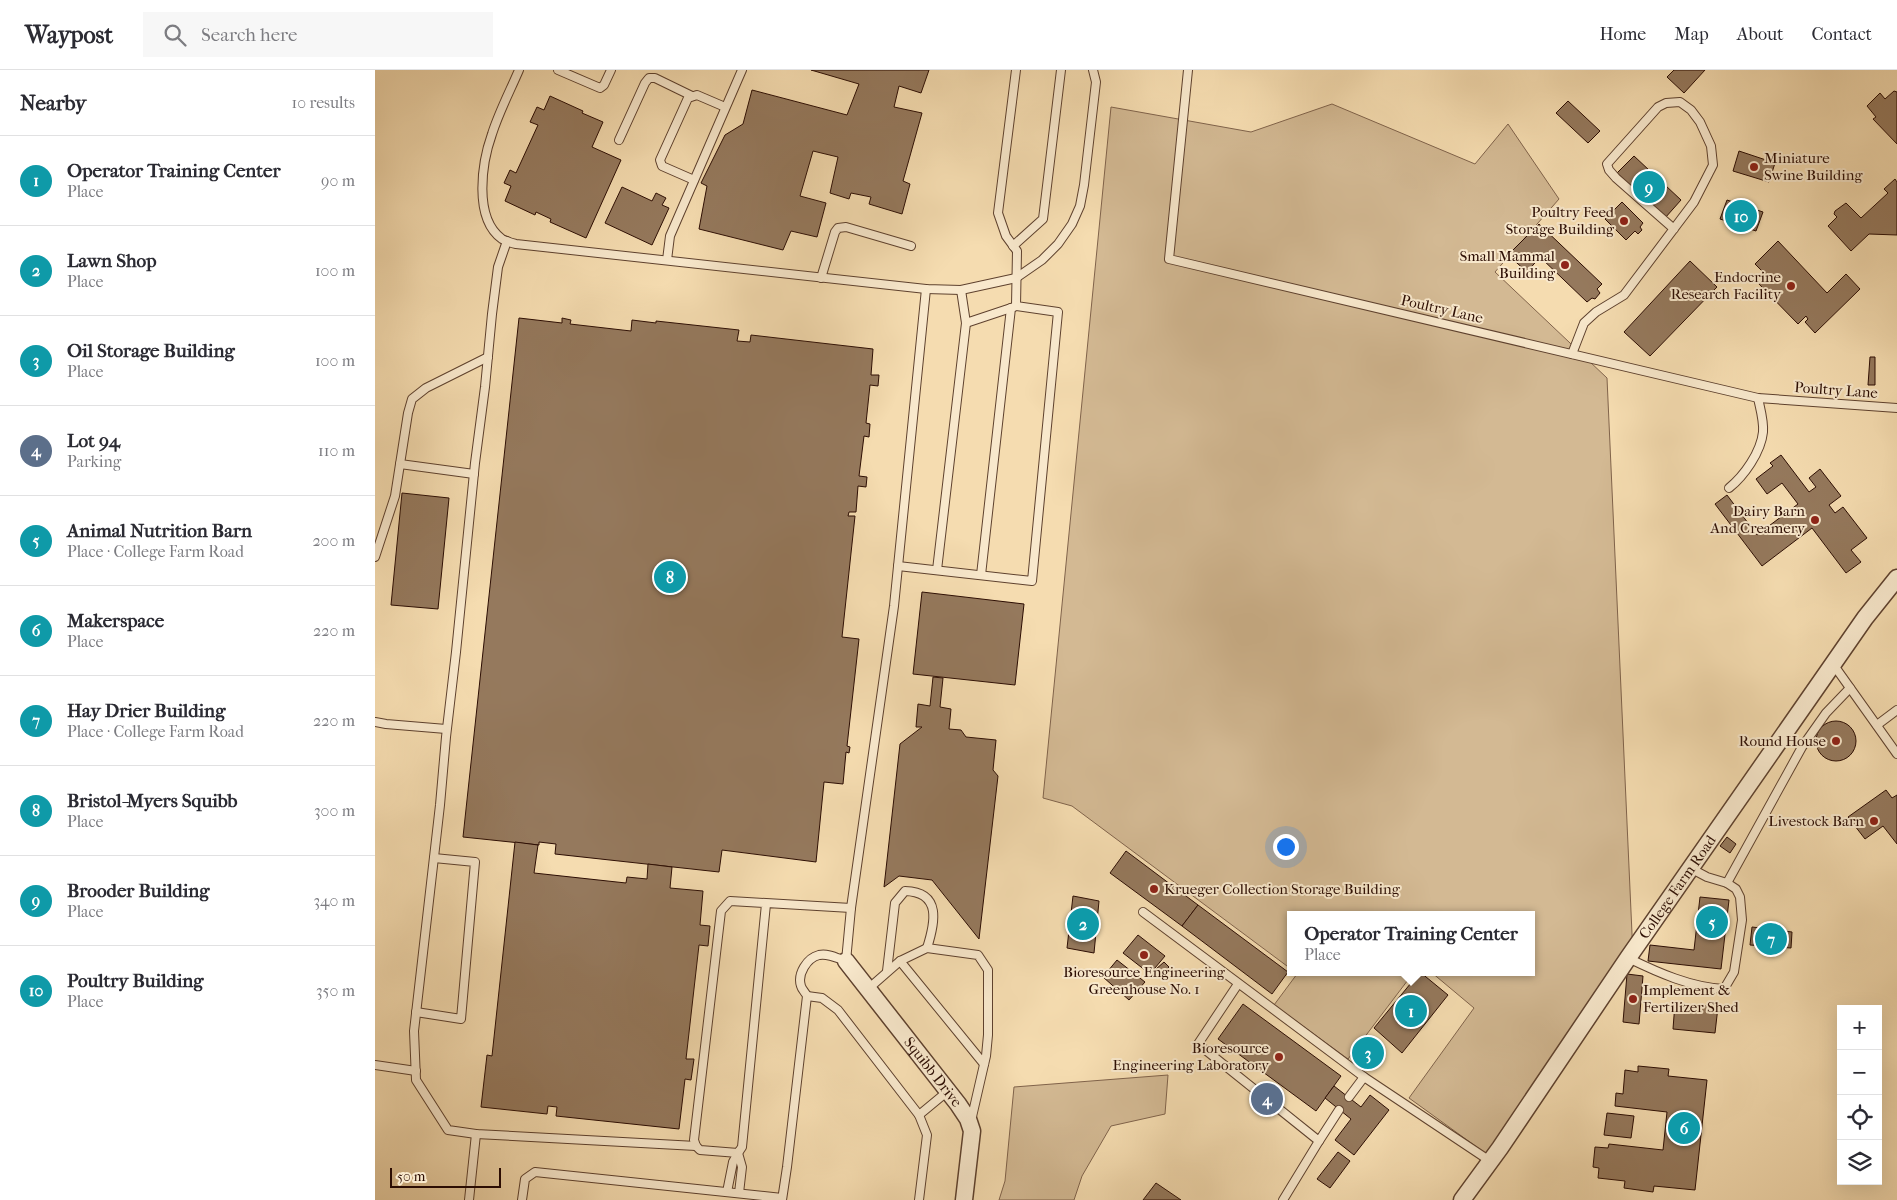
<!DOCTYPE html>
<html lang="en">
<head>
<meta charset="utf-8">
<style>
  body { margin:0; font-family:"IM FELL French Canon",serif; background:#f7f7f7; color:#2b2b33 }
  .controls { position:absolute; right:15px; bottom:15px; display:grid; overflow:hidden; border-radius:0px; box-shadow:0 5px 20px #0002 }
  .controls button { width:45px; height:45px; display:grid; place-items:center; padding:0; border:0; border-bottom:1px solid #e1e1e2; background:#fff; color:#2b2b33; font:25px sans-serif }
  .scale { position:absolute; left:15px; bottom:12px; width:111px; box-sizing:border-box; padding-left:5px; border:2px solid #2c0d03; border-top:0; font-size:14px; line-height:18px; white-space:nowrap; color:#2c0d03; -webkit-text-stroke:4px #f8e8cc; paint-order:stroke }
  .you { position:absolute; left:910px; top:776px; width:18px; height:18px; margin:-12px; border:4px solid #fff; border-radius:50%; background:#1a73e8; box-shadow:0 0 0 8px #1a73e833 }
  .badge { display:grid; place-items:center; width:32px; height:32px; border-radius:50%; background:#7c3aed; color:#fff; font-size:16px; font-weight:700 }
  .pin { position:absolute; translate:-50% -50%; border:2px solid #fff; box-shadow:0 1px 5px #0006 }
  .popup { position:absolute; left:912px; top:841px; width:248px; height:65px; box-sizing:border-box; display:grid; place-content:center; border-radius:0px; background:#fff; filter:drop-shadow(0 1px 4px #0005); font-size:16px; white-space:nowrap; color:#7c7c81 }
  .popup b { font-size:19px; color:#2b2b33 }
  .popup::after { content:''; position:absolute; left:50%; top:100%; margin-left:-10px; border:10px solid transparent; border-top-color:#fff }
  .list { margin:0; padding:0; list-style:none }
  h2 { display:flex; justify-content:space-between; align-items:center; height:65px; margin:0; padding:0 20px; font-size:21px }
  h2 small { font-size:16px; font-weight:400; color:#7c7c81 }
  .list li { display:grid; grid-template-columns:32px 1fr auto; gap:15px; align-items:center; box-sizing:border-box; height:90px; padding:0 20px; border-top:1px solid #e1e1e2 }
  .list b { display:block; font-size:19px; white-space:nowrap }
  .list p { margin:0; font-size:16px; white-space:nowrap; color:#7c7c81 }
  .list em { font-size:16px; font-style:normal; color:#7c7c81 }
  .icon { flex:none; width:28px; height:28px; fill:none; stroke:currentColor; stroke-width:2; stroke-linecap:round; stroke-linejoin:round }
  .map { position:relative; flex:none; width:1522px; height:1130px; overflow:hidden }
  header { display:flex; align-items:center; gap:30px; box-sizing:border-box; height:70px; padding:0 25px; background:#fff; border-bottom:1px solid #e1e1e2 }
  header strong { font-size:24px }
  nav { display:flex; gap:28px; margin-inline-start:auto; font-size:18px }
  .search { width:350px; height:45px; background:#f7f7f7; display:flex; align-items:center; gap:12px; box-sizing:border-box; padding:0 18px; border-radius:0px; color:#7c7c81; font-size:19px }
  main { display:flex }
  aside { flex:1; background:#fff }
  .map>svg:first-child { display:block }
</style>
</head>
<body>
<header>
<strong>Waypost</strong>
<div class="search"><svg class="icon" aria-label="search" viewBox="0 0 24 24"><circle cx="10" cy="10" r="6"/><path d="M15 15l6 6"/></svg>Search here</div>
<nav><a>Home</a><a>Map</a><a>About</a><a>Contact</a></nav>
</header>
<main>
<aside>
<h2>Nearby<small>10 results</small></h2>
<ul class="list">
<li><span class="badge" style="background:#0f9aa8">1</span><div><b>Operator Training Center</b><p>Place</p></div><em>90 m</em></li>
<li><span class="badge" style="background:#0f9aa8">2</span><div><b>Lawn Shop</b><p>Place</p></div><em>100 m</em></li>
<li><span class="badge" style="background:#0f9aa8">3</span><div><b>Oil Storage Building</b><p>Place</p></div><em>100 m</em></li>
<li><span class="badge" style="background:#5c6f8a">4</span><div><b>Lot 94</b><p>Parking</p></div><em>110 m</em></li>
<li><span class="badge" style="background:#0f9aa8">5</span><div><b>Animal Nutrition Barn</b><p>Place · College Farm Road</p></div><em>200 m</em></li>
<li><span class="badge" style="background:#0f9aa8">6</span><div><b>Makerspace</b><p>Place</p></div><em>220 m</em></li>
<li><span class="badge" style="background:#0f9aa8">7</span><div><b>Hay Drier Building</b><p>Place · College Farm Road</p></div><em>220 m</em></li>
<li><span class="badge" style="background:#0f9aa8">8</span><div><b>Bristol-Myers Squibb</b><p>Place</p></div><em>300 m</em></li>
<li><span class="badge" style="background:#0f9aa8">9</span><div><b>Brooder Building</b><p>Place</p></div><em>340 m</em></li>
<li><span class="badge" style="background:#0f9aa8">10</span><div><b>Poultry Building</b><p>Place</p></div><em>350 m</em></li>
</ul>
</aside>
<div class="map">
<svg width="1522" height="1130" viewBox="0 0 1522 1130">
  <rect width="100%" height="100%" fill="#f5dcb0"/>
  <filter id="stains"><feTurbulence type="fractalNoise" baseFrequency=".004" numOctaves="4"/><feColorMatrix values="0 0 0 0 .2 0 0 0 0 .09 0 0 0 0 .02 0 0 0 .5 -.17"/></filter>
  <radialGradient id="worn" r=".72"><stop offset=".6" stop-color="#630" stop-opacity="0"/><stop offset="1" stop-color="#630" stop-opacity=".3"/></radialGradient>
  <!-- green -->
  <g fill="#d3b993" stroke="#80634b">
    <polygon points="957,34 1100,94 1133,54 1184,129 1120,202 1232,308 1258,886 1121,1091 1034,1028 1099,938 1056,902 1156,902 1156,845 916,845 916,899 697,736 668,728 736,37 876,62"/>
    <polygon points="920,902 1039,902 973,989 899,935 922,904"/>
    <polygon points="793,1005 790,1044 736,1056 707,1106 699,1130 624,1130 630,1111 639,1017"/>
  </g>
  <!-- building -->
  <g fill="#95795d" stroke="#2c0d03">
    <polygon points="436,0 554,0 546,23 524,16 519,37 547,43 528,111 535,114 527,144 494,134 496,127 476,123 474,129 455,123 463,87 438,81 425,126 451,133 442,167 416,161 408,180 324,159 332,116 326,113 350,65 368,54 377,20 472,45 484,14"/>
    <polygon points="1299,0 1330,0 1309,23 1292,7"/>
    <polygon points="1519,21 1522,22 1522,74 1498,49 1501,47 1492,36 1505,23 1510,29"/>
    <polygon points="175,26 208,41 207,43 228,52 217,77 246,90 211,168 175,152 176,149 161,142 160,145 130,131 136,116 129,113 135,100 141,103 163,55 155,52 162,37 169,40"/>
    <polygon points="1193,31 1225,61 1213,73 1181,43"/>
    <polygon points="1364,81 1400,93 1394,112 1358,101"/>
    <polygon points="1259,86 1306,130 1290,148 1242,103"/>
    <polygon points="1520,109 1522,112 1522,165 1494,164 1476,181 1453,156 1462,147 1459,144 1460,141 1471,133 1486,148 1513,123 1509,119"/>
    <polygon points="247,117 277,131 281,123 291,128 287,135 294,138 277,175 230,153"/>
    <polygon points="1352,130 1388,142 1381,161 1345,149"/>
    <polygon points="1247,132 1268,153 1265,157 1267,160 1263,164 1260,161 1251,170 1230,149"/>
    <polygon points="1164,154 1227,214 1222,219 1225,223 1220,229 1217,228 1212,232 1165,187 1152,202 1133,185"/>
    <polygon points="1403,171 1452,223 1471,204 1485,219 1440,263 1430,252 1433,249 1431,246 1423,254 1383,213 1391,205 1380,194"/>
    <polygon points="1315,191 1342,217 1275,286 1249,262"/>
    <polygon points="144,248 187,253 187,248 196,250 195,254 256,261 257,250 281,253 281,251 364,260 362,271 375,272 376,265 498,279 496,305 504,305 503,316 495,315 491,353 495,354 494,367 489,366 484,406 492,407 491,417 483,416 481,442 474,442 473,446 480,446 467,567 484,569 472,676 475,677 474,683 471,682 468,714 449,712 441,792 347,780 344,802 180,784 181,774 164,772 164,775 88,767"/>
    <polygon points="1495,287 1500,287 1500,315 1493,315"/>
    <polygon points="1406,385 1434,422 1441,417 1434,408 1445,399 1466,426 1454,435 1460,443 1468,437 1492,468 1476,480 1486,492 1471,503 1437,458 1387,496 1340,434 1352,425 1382,465 1423,434 1407,413 1392,424 1381,409 1398,396 1395,393"/>
    <polygon points="27,423 74,428 63,539 16,535"/>
    <polygon points="547,522 649,534 640,615 538,604"/>
    <polygon points="558,607 568,608 565,637 576,639 574,659 586,660 591,667 621,670 618,700 623,706 604,869 557,810 524,806 509,817 525,674 547,657 541,657 543,634 555,636"/>
    <circle cx="1461" cy="671" r="20"/>
    <polygon points="1511,720 1517,728 1522,725 1522,774 1508,756 1490,769 1473,747"/>
    <polygon points="1352,767 1361,774 1355,783 1345,776"/>
    <polygon points="140,772 163,775 159,803 251,813 252,807 272,809 273,794 297,797 295,818 328,821 325,855 335,856 333,876 324,875 311,989 319,989 316,1010 310,1009 304,1059 181,1046 182,1037 173,1036 172,1044 106,1037 112,985 117,986"/>
    <polygon points="751,781 823,835 807,856 735,803"/>
    <polygon points="698,826 724,831 719,883 692,878"/>
    <polygon points="1325,827 1354,830 1346,899 1273,891 1275,875 1319,880"/>
    <polygon points="823,835 913,902 897,924 807,856"/>
    <polygon points="1377,857 1417,862 1416,878 1375,875"/>
    <polygon points="763,865 790,886 775,904 748,883"/>
    <polygon points="742,890 770,912 754,930 728,907"/>
    <polygon points="789,892 794,897 787,904 781,899"/>
    <polygon points="1045,902 1073,925 1027,983 999,958"/>
    <polygon points="1252,904 1268,906 1264,954 1248,952"/>
    <polygon points="1300,933 1343,937 1340,963 1298,959"/>
    <polygon points="868,934 966,1006 941,1041 843,969"/>
    <polygon points="990,973 1003,983 995,992 983,983"/>
    <polygon points="1263,996 1294,999 1293,1006 1332,1010 1320,1120 1279,1116 1278,1122 1249,1118 1250,1111 1223,1108 1224,1098 1218,1097 1220,1077 1233,1078 1234,1074 1288,1080 1292,1042 1240,1036 1241,1023 1248,1024 1250,1000 1263,1002"/>
    <polygon points="959,1016 986,1037 995,1025 1014,1040 979,1085 960,1070 976,1049 950,1028"/>
    <polygon points="1232,1043 1259,1046 1256,1068 1229,1065"/>
    <polygon points="963,1082 975,1091 955,1118 942,1109"/>
    <polygon points="781,1113 806,1130 768,1130"/>
  </g>
  <g fill="none" stroke-linecap="round" stroke-linejoin="round">
    <!-- lane casing -->
    <g stroke="#5e412e" stroke-width="10">
      <g id="lane">
        <path d="M 144,0 C 135,21 124,42 117,64 C 107,92 98,148 127,169 C 131,171 136,173 141,174 L 551,219 L 586,220 L 641,208 L 667,190 L 683,174 L 697,154 L 705,136 L 709,115 L 721,12 L 718,0"/>
        <polyline points="183,0 225,18 229,15 236,0"/>
        <polyline points="813,0 794,189 1383,328 1522,338"/>
        <polyline points="244,70 270,13 274,8 280,8 317,26"/>
        <polyline points="319,110 287,96 285,90 313,28 322,25 350,37"/>
        <polyline points="132,171 123,197 117,244 110,317 100,393 81,582 71,667 65,735 39,961 41,1010 73,1060 101,1064 321,1076"/>
        <polyline points="638,176 668,149 686,0"/>
        <polyline points="292,190 295,166 367,0"/>
        <polyline points="446,208 460,162 463,158 471,157 536,176"/>
        <polyline points="591,253 639,237"/>
        <polyline points="1197,284 1209,253 1221,242 1249,225 1319,132 1338,95 1336,76 1325,52 1316,40 1305,32 1291,33 1283,37 1232,94 1234,100 1241,108 1299,159"/>
        <polyline points="25,394 99,404"/>
        <path d="M 1354,418 C 1369,406 1386,382 1388,362 C 1389,351 1385,338 1383,328"/>
        <polyline points="0,487 20,426 33,343 37,329 51,318 113,287"/>
        <polyline points="523,496 657,511 683,242 641,236 642,181 631,166 623,143 641,0"/>
        <polyline points="562,500 591,253 586,220"/>
        <polyline points="606,505 636,238"/>
        <polyline points="1458,594 1522,684"/>
        <polyline points="0,652 11,654 71,659"/>
        <polyline points="1502,655 1522,640"/>
        <polyline points="1352,813 1427,677 1451,643 1475,618"/>
        <polyline points="391,834 367,1077 363,1083 325,1080 321,1076 319,1070 346,841 355,831 476,838"/>
        <polyline points="768,842 989,1007 1115,1091"/>
        <path d="M 1253,888 C 1284,903 1315,917 1349,919 L 1359,902 L 1367,850 L 1365,827 L 1361,819 L 1352,813 L 1332,807 L 1315,798"/>
        <polyline points="525,891 609,994"/>
        <path d="M 512,901 L 520,833 L 530,821 C 567,822 560,853 552,878"/>
        <polyline points="863,914 823,974 944,1071 964,1040"/>
        <polyline points="493,919 525,891 552,878 603,885 613,900 613,965 611,986 596,1051"/>
        <polyline points="432,926 447,928 463,940 544,1045 573,1021"/>
        <polyline points="41,942 86,949 100,792 59,788"/>
        <polyline points="0,995 41,1001"/>
        <polyline points="974,1027 989,1007"/>
        <polyline points="544,1045 552,1065 544,1130"/>
        <polyline points="352,1122 358,1092 363,1083 367,1097 364,1123"/>
        <polyline points="94,1130 101,1064"/>
        <polyline points="147,1130 150,1109 160,1102 407,1128"/>
        <path d="M 407,1130 L 412,1097 L 432,926 C 431,923 427,920 426,916 C 422,904 432,888 444,885 C 453,883 462,888 471,891 L 476,838 L 519,536 L 551,219"/>
        <polyline points="908,1130 944,1071"/>
      </g>
    </g>
    <!-- street casing -->
    <g stroke="#5e412e" stroke-width="19">
      <g id="street">
        <path id="s1" d="M 471,891 L 583,1034 L 593,1049 L 597,1061 L 589,1130"/>
        <path id="s2" d="M 1087,1130 L 1125,1078 L 1253,888 L 1458,594 L 1490,548 L 1522,508"/>
      </g>
    </g>
    <!-- lane -->
    <use href="#lane" stroke="#f8e8cc" stroke-width="8"/>
    <!-- street -->
    <use href="#street" stroke="#f8e8cc" stroke-width="16"/>
  </g>
  <!-- markers -->
  <g fill="#8f2418" stroke="#f8e8cc" stroke-width="2">
    <circle cx="1379" cy="97" r="5"/>
    <circle cx="1249" cy="151" r="5"/>
    <circle cx="1190" cy="195" r="5"/>
    <circle cx="1416" cy="216" r="5"/>
    <circle cx="1440" cy="450" r="5"/>
    <circle cx="1461" cy="671" r="5"/>
    <circle cx="1499" cy="751" r="5"/>
    <circle cx="779" cy="819" r="5"/>
    <circle cx="769" cy="885" r="5"/>
    <circle cx="1258" cy="929" r="5"/>
    <circle cx="904" cy="987" r="5"/>
  </g>
  <g text-anchor="middle" dominant-baseline="central" stroke-width="4" stroke-linejoin="round" paint-order="stroke">
    <!-- poi labels -->
    <g font-size="15" fill="#2c0d03" stroke="#f8e8cc" text-anchor="end">
      <text x="1389" y="88" text-anchor="start">Miniature<tspan x="1389" dy="17">Swine Building</tspan></text>
      <text x="1239" y="142">Poultry Feed<tspan x="1239" dy="17">Storage Building</tspan></text>
      <text x="1180" y="186">Small Mammal<tspan x="1180" dy="17">Building</tspan></text>
      <text x="1406" y="207">Endocrine<tspan x="1406" dy="17">Research Facility</tspan></text>
      <text x="1430" y="441">Dairy Barn<tspan x="1430" dy="17">And Creamery</tspan></text>
      <text x="1451" y="671">Round House</text>
      <text x="1489" y="751">Livestock Barn</text>
      <text x="789" y="819" text-anchor="start">Krueger Collection Storage Building</text>
      <text x="769" y="902" text-anchor="middle">Bioresource Engineering<tspan x="769" dy="17">Greenhouse No. 1</tspan></text>
      <text x="1268" y="920" text-anchor="start">Implement &amp;<tspan x="1268" dy="17">Fertilizer Shed</tspan></text>
      <text x="894" y="978">Bioresource<tspan x="894" dy="17">Engineering Laboratory</tspan></text>
    </g>
    <!-- street labels -->
    <g font-size="15" fill="#2c0d03" stroke="#f8e8cc">
      <text transform="translate(1067 239) rotate(13)">Poultry Lane</text>
      <text transform="translate(1461 320) rotate(4)">Poultry Lane</text>
      <text stroke="none"><textPath href="#s2" startOffset="380">College Farm Road</textPath></text>
      <text stroke="none"><textPath href="#s1" startOffset="141">Squibb Drive</textPath></text>
    </g>
  </g>
  <rect width="100%" height="100%" filter="url(#stains)"/>
  <rect width="100%" height="100%" fill="url(#worn)"/>
</svg>
<div class="controls">
<button>+</button>
<button>−</button>
<button><svg class="icon" aria-label="locate" viewBox="0 0 24 24"><circle cx="12" cy="12" r="6"/><path d="M12 2v4M12 18v4M2 12h4M18 12h4"/></svg></button>
<button><svg class="icon" aria-label="layers" viewBox="0 0 24 24"><path d="M12 4l9 5-9 5-9-5zM3 14l9 5 9-5"/></svg></button>
</div>
<div class="scale">50 m</div>
<div class="you"></div>
<div class="pin badge" style="left:1036px;top:941px;background:#0f9aa8">1</div>
<div class="popup"><b>Operator Training Center</b>Place</div>
<div class="pin badge" style="left:708px;top:854px;background:#0f9aa8">2</div>
<div class="pin badge" style="left:993px;top:983px;background:#0f9aa8">3</div>
<div class="pin badge" style="left:892px;top:1029px;background:#5c6f8a">4</div>
<div class="pin badge" style="left:1337px;top:852px;background:#0f9aa8">5</div>
<div class="pin badge" style="left:1309px;top:1058px;background:#0f9aa8">6</div>
<div class="pin badge" style="left:1396px;top:869px;background:#0f9aa8">7</div>
<div class="pin badge" style="left:295px;top:507px;background:#0f9aa8">8</div>
<div class="pin badge" style="left:1274px;top:117px;background:#0f9aa8">9</div>
<div class="pin badge" style="left:1366px;top:146px;background:#0f9aa8">10</div>
</div>
</main>
</body>
</html>
